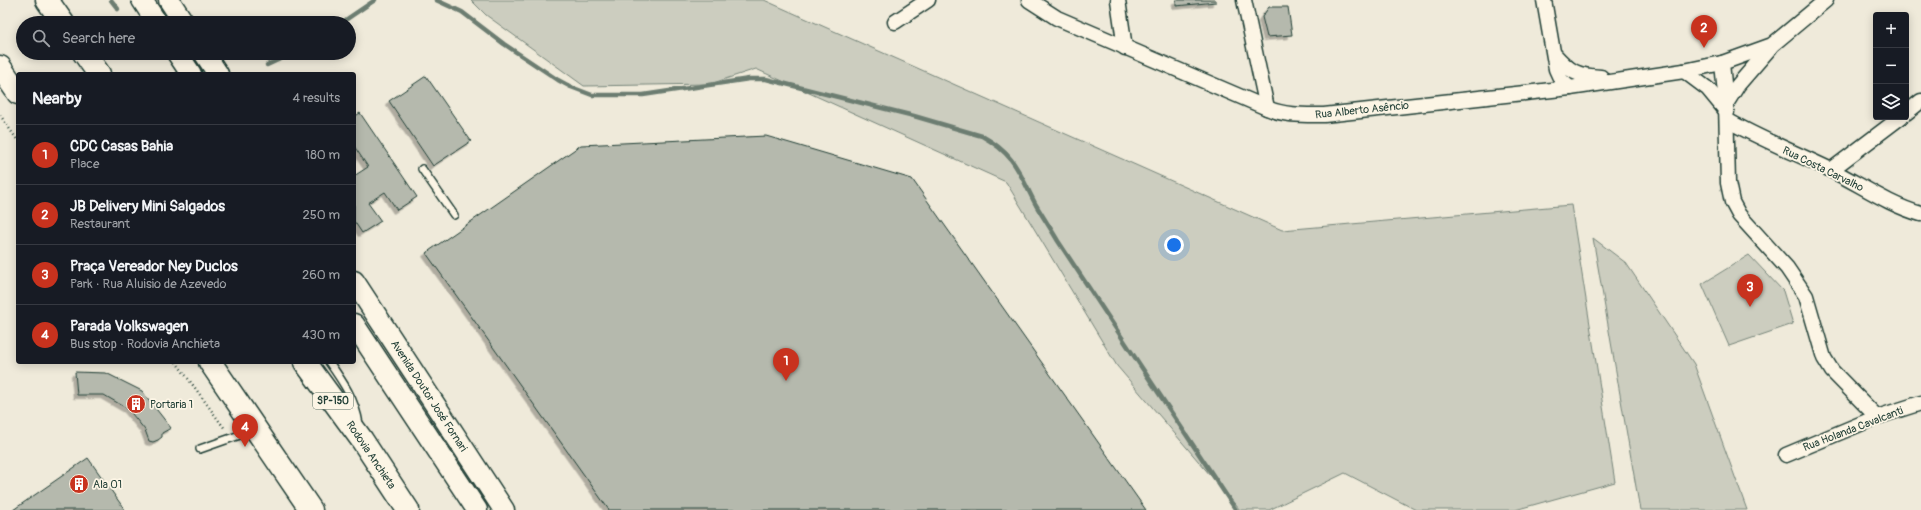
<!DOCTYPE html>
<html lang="en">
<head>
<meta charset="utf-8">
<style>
  body { margin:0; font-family:Pangolin,sans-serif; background:#242831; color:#f1f3f6 }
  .controls { position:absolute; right:12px; top:12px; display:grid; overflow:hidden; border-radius:4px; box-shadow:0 2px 10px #0003 }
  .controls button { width:36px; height:36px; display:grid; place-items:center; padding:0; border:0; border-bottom:1px solid #363941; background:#171b24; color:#f1f3f6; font:20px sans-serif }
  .you { position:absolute; left:1174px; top:245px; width:14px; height:14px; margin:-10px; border:3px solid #fff; border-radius:50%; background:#1a73e8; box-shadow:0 0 0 6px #1a73e833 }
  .badge { display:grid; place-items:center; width:26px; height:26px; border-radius:50%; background:#c8321e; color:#fff; font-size:13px; font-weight:700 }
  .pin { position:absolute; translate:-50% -33px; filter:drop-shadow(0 1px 2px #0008) }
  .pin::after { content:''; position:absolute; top:21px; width:14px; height:12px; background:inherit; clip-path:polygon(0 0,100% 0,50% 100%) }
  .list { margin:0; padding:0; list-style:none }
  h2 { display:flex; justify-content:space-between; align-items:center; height:52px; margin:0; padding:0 16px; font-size:17px }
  h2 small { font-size:13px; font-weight:400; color:#9ea1a6 }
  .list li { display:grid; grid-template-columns:26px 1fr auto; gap:12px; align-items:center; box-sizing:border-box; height:60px; padding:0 16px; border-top:1px solid #363941 }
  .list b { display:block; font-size:15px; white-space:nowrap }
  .list p { margin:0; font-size:13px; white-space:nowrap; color:#9ea1a6 }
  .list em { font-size:13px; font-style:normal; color:#9ea1a6 }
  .icon { flex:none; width:22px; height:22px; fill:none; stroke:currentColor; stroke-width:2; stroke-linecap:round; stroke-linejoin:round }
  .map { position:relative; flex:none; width:1921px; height:510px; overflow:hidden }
  .search { position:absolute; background:#171b24; box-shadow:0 2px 10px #0003; left:16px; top:16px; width:340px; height:44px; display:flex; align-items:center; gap:10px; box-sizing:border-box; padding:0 14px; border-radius:22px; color:#9ea1a6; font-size:15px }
  .panel { position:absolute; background:#171b24; box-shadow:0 2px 10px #0003; left:16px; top:72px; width:340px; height:292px; border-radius:4px }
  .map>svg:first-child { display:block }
</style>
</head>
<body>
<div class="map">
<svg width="1921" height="510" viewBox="0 0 1921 510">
  <defs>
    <filter id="shadow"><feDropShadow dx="-3.5" dy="3.5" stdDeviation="0" flood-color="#0004"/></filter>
  </defs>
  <rect width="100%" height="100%" fill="#efeada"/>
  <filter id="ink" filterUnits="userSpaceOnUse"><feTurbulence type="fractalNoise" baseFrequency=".025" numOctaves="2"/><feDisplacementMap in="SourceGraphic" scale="8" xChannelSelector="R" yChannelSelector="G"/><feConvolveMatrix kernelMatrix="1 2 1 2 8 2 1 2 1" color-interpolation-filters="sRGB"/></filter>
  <g filter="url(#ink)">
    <!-- green -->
    <g fill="#cccdbf" stroke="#76857a">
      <polygon points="471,0 764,0 1282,230 1571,205 1615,482 1515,510 1416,510 1345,473 1269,510 1240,510 1117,366 1006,182 756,69 710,84 584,86 486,15"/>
      <polygon points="1593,238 1626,263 1694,364 1747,510 1640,510"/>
      <polygon points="1749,255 1783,291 1793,324 1729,346 1702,284"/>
    </g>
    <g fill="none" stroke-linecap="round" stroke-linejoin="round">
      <!-- stream -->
      <g stroke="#6c7d71" stroke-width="4.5">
        <polyline points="111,0 118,9"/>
        <path d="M 436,0 L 462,12 L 504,44 L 558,80 L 571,87 L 592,95 L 643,95 L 749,79 L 766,79 L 914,116 L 982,136 C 1016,155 1019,173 1036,205 C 1043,217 1051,229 1058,241 L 1236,510"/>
        <polyline points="341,23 375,0"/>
        <polyline points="267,65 293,53"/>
      </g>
    </g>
    <!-- building -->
    <g fill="#b5b9ad" stroke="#1f3d34" filter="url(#shadow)">
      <polygon points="1176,0 1216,0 1216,2 1176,6"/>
      <polygon points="1269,7 1288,7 1292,35 1267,37 1262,17"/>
      <polygon points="426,76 471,141 433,166 389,101"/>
      <polygon points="360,113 417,197 397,210 385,192 368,203 381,221 362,233 354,221 354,176 368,167 354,146 354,117"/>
      <polygon points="766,136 912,179 1146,510 609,510 426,253 581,145"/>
      <polygon points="75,372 106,373 142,391 171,428 162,433 162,437 158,440 153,442 149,441 145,430 128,409 104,395 77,395"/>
      <polygon points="88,458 125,510 13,510"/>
    </g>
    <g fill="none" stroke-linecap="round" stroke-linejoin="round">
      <!-- lane casing -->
      <g stroke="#1f3d34" stroke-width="10">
        <g id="lane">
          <polyline points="422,169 454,215"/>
          <path d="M 329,362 C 343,382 355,399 359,424"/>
          <polyline points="200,449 254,430"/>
        </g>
      </g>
      <!-- street casing -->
      <g stroke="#1f3d34" stroke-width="17">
        <g id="street">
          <path d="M 1029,0 L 1057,18 L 1267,108 C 1285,116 1304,115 1324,115 L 1570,88 L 1684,71 L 1722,63 L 1772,45 L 1826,0"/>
          <polyline points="1118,0 1125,48"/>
          <polyline points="1244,0 1267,108"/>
          <polyline points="1544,0 1556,69 1561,80 1570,88"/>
          <polyline points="895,22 928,0"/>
          <path d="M 1554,54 C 1570,72 1577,76 1601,77"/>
          <polyline points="1722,63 1726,104 1728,183 1732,202 1739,215 1787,268 1806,296 1824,358 1832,371 1877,417"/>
          <polyline points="1684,71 1708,89 1727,112"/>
          <polyline points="1726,104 1738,85 1770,48"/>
          <polyline points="1906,113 1921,101"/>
          <path d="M 1727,120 C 1760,139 1796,153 1831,170 C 1861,185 1889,205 1921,214"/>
          <polyline points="1831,170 1901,117"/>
          <polyline points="1786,455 1877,417 1921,403"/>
        </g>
      </g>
      <!-- secondary casing -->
      <g stroke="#1f3d34" stroke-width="23">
        <g id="secondary">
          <polyline points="142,0 157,23"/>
          <polyline points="169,0 184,23"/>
          <polyline points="177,53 191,74"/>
          <polyline points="204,53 218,74"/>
          <polyline points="354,281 504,510"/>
          <polyline points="354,324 477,510"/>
        </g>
      </g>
      <!-- highway casing -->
      <g stroke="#1f3d34" stroke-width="25">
        <g id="highway">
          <polyline points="47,0 63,23"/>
          <polyline points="84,53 99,74"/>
          <polyline points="0,67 18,93"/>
          <polyline points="210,362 311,510"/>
          <polyline points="305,362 362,440 408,510"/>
        </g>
      </g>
      <!-- path -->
      <g stroke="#1f3d34" stroke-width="2.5" stroke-dasharray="1 3" stroke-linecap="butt">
        <polyline points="0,115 18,141"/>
        <polyline points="176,362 225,429"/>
      </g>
      <!-- lane -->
      <use href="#lane" stroke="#fcf5e5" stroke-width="7"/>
      <!-- street -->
      <use href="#street" stroke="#fcf5e5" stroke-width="14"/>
      <!-- secondary -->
      <use href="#secondary" stroke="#fcf5e5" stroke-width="20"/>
      <!-- highway -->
      <use href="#highway" stroke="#fcf5e5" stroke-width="22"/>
    </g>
  </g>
  <!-- icons -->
  <defs>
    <g id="building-disc" transform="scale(1)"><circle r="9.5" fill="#c8321e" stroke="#fcf5e5"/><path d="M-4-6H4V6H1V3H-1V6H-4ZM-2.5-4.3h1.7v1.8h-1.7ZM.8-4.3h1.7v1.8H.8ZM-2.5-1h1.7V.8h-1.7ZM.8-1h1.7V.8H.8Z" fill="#fff"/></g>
  </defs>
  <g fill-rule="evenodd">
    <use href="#building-disc" x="136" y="404"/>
    <use href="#building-disc" x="79" y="484"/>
  </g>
  <g text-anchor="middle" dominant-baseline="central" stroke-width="3.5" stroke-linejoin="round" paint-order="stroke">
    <!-- shield labels -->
    <rect fill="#fcf5e5" stroke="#617469" stroke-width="1" x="313" y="393" width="40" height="16" rx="3"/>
    <g font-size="10" font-weight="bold" fill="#1f3d34">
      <text x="333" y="401">SP-150</text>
    </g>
    <!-- street labels -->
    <g font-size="11" fill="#1f3d34" stroke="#fcf5e5">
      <text transform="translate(1362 110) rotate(-6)">Rua Alberto Asêncio</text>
      <text transform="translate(1823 169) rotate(26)">Rua Costa Carvalho</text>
      <text transform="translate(429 396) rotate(57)">Avenida Doutor José Fornari</text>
      <text transform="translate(1853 429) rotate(-21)">Rua Holanda Cavalcanti</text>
      <text transform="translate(371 455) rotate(56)">Rodovia Anchieta</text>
    </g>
    <!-- poi labels -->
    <g font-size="11" fill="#1f3d34" stroke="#fcf5e5" text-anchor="start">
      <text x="150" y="404">Portaria 1</text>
      <text x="93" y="484">Ala 01</text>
    </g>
  </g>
</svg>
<div class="controls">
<button>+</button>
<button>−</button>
<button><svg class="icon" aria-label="layers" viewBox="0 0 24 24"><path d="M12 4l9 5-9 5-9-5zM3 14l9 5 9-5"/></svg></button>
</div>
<div class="you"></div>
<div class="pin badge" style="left:786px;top:381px">1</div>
<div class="pin badge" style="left:1704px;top:48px">2</div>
<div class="pin badge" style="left:1750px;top:307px">3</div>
<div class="pin badge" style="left:245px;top:447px">4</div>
<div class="search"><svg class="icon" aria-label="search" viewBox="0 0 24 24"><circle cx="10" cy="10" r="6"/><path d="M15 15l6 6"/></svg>Search here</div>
<section class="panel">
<h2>Nearby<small>4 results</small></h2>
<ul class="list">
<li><span class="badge">1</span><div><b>CDC Casas Bahia</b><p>Place</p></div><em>180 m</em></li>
<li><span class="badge">2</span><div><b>JB Delivery Mini Salgados</b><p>Restaurant</p></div><em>250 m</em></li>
<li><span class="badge">3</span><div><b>Praça Vereador Ney Duclos</b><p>Park · Rua Aluisio de Azevedo</p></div><em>260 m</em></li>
<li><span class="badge">4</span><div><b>Parada Volkswagen</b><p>Bus stop · Rodovia Anchieta</p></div><em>430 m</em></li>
</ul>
</section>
</div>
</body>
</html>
